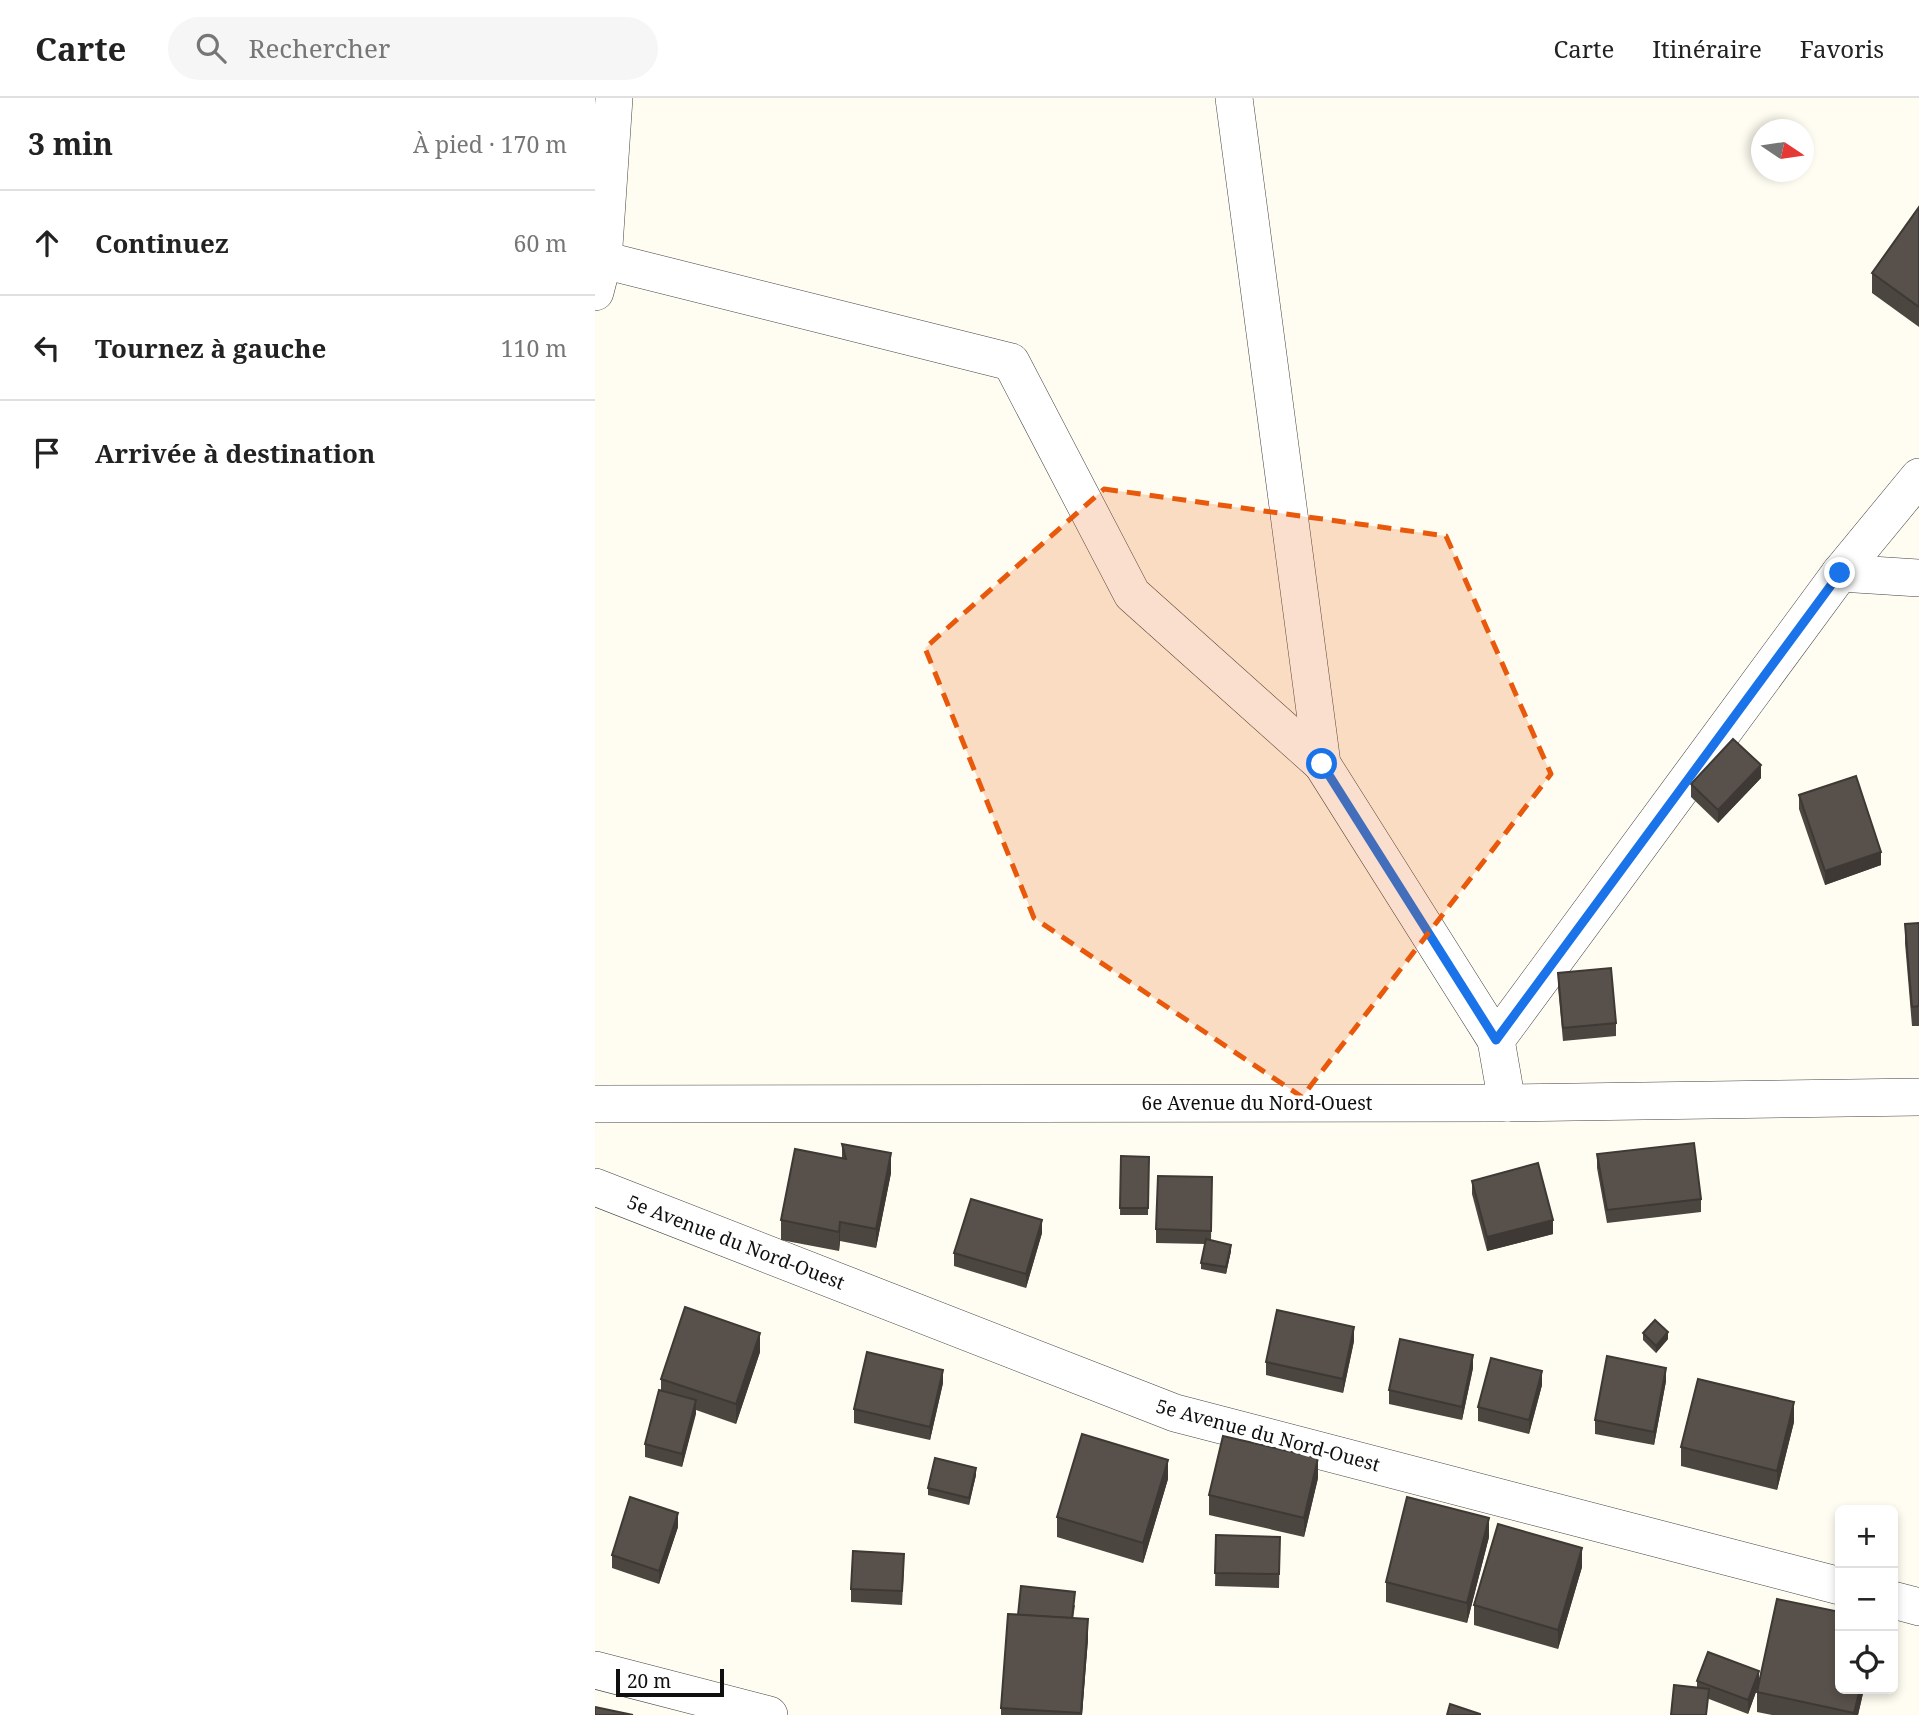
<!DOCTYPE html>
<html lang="fr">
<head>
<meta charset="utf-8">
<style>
  body { margin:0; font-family:"Noto Serif",serif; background:#f6f6f6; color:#222 }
  .controls { position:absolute; right:21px; bottom:21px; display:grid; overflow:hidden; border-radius:10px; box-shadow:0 4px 10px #0003 }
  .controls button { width:63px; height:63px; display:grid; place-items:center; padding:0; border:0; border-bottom:2px solid #e0e0e0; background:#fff; color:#222; font:35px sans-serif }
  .compass { position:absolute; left:1156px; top:21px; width:63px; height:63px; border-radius:50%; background:#fff; box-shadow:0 4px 10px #0003; rotate:103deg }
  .scale { position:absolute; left:21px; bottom:18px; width:108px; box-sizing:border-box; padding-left:7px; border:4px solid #0f0f0f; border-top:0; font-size:19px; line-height:24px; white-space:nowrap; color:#0f0f0f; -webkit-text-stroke:5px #fff; paint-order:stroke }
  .stop { position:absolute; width:21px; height:21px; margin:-16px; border:5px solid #1a73e8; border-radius:50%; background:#fff }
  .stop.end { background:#1a73e8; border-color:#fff; box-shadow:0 2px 7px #0008 }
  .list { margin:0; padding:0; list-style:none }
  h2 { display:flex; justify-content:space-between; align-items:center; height:91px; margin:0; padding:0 28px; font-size:30px }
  h2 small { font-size:23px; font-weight:400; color:#767676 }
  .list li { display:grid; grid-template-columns:46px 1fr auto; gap:21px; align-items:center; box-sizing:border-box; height:105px; padding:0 28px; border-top:2px solid #e0e0e0 }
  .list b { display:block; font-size:26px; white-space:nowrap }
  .list em { font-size:23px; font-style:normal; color:#767676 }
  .icon { flex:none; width:38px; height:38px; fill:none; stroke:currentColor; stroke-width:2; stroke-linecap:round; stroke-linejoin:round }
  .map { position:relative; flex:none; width:1324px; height:1617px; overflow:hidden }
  header { display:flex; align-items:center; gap:42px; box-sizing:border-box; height:98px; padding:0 35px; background:#fff; border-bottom:2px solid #e0e0e0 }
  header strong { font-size:33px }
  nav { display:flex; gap:38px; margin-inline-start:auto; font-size:24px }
  .search { width:490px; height:63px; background:#f6f6f6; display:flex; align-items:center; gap:18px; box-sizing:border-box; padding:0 24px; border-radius:38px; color:#767676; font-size:26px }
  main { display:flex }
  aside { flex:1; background:#fff }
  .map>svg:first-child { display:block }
</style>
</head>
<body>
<header>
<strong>Carte</strong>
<div class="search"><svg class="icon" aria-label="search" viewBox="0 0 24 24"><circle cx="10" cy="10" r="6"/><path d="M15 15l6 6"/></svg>Rechercher</div>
<nav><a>Carte</a><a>Itinéraire</a><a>Favoris</a></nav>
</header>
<main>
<aside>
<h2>3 min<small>À pied · 170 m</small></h2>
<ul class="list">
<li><svg class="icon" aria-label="ahead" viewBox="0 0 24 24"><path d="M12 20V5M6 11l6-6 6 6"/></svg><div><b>Continuez</b></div><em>60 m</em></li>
<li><svg class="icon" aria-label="left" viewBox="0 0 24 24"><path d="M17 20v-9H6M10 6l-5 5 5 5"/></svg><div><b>Tournez à gauche</b></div><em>110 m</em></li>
<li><svg class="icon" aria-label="arrive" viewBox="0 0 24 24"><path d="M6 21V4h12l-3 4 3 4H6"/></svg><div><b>Arrivée à destination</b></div></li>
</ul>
</aside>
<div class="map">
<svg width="1324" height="1617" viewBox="0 0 1324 1617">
  <rect width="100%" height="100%" fill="#fffdf1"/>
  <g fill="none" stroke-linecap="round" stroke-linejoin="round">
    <!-- street casing -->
    <g stroke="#424242" stroke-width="38">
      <g id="street">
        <polyline points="639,0 727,666 901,942"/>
        <polyline points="0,160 416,264 537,496 727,666"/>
        <polyline points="0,194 8,163 19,0"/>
        <polyline points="1245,475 1324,480"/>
        <polyline points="912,1005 901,942 1245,475 1324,379"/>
        <polyline points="0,1006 912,1005 1324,999"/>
        <polyline points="0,1089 580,1315 1245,1488"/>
        <polyline points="1298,1502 1324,1509"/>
        <polyline points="0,1572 174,1617"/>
      </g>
    </g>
    <!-- street -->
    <use href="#street" stroke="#fff" stroke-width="37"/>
  </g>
  <!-- wall -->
  <g fill="#4c4640">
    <polygon points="1324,109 1324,229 1277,195 1277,175"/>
    <polygon points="1166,680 1123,725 1096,699 1096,686"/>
    <polygon points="1204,697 1286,767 1230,787 1204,711"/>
    <polygon points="1324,825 1324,928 1317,928 1310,845 1310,826"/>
    <polygon points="963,875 1021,925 1021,938 968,943 963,889"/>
    <polygon points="247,1046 296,1075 281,1150 245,1143 244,1153 186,1142 186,1122 247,1061"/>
    <polygon points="1002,1056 1106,1101 1106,1114 1012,1125 1002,1070"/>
    <polygon points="526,1058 554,1059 553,1117 525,1117"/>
    <polygon points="877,1083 958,1136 892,1153 877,1096"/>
    <polygon points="617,1093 616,1142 636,1153 631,1176 606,1171 606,1165 610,1146 561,1145 561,1131"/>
    <polygon points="447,1135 431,1190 359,1168 359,1155"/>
    <polygon points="1048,1235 1073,1241 1061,1255 1048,1242"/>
    <polygon points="759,1243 748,1295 671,1277 671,1264"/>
    <polygon points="165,1254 141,1326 101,1312 87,1369 50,1359 50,1346 66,1293 66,1281"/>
    <polygon points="878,1270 867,1322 794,1306 794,1292"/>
    <polygon points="1071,1283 1059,1347 1000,1336 1000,1322"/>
    <polygon points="348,1285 335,1342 259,1325 259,1311"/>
    <polygon points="947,1287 934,1336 883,1323 883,1309"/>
    <polygon points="1199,1324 1182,1392 1086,1368 1086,1349"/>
    <polygon points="381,1377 374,1407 333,1397 333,1390"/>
    <polygon points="723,1380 709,1439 614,1417 614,1397"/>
    <polygon points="573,1381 548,1465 462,1439 462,1419"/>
    <polygon points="83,1429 64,1486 17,1470 17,1457"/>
    <polygon points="621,1437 685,1439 684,1490 620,1488"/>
    <polygon points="894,1439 872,1525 791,1504 791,1484"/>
    <polygon points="987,1469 963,1551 879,1527 879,1507"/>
    <polygon points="309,1470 307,1507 256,1504 256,1491"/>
    <polygon points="480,1507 478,1521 493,1541 487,1617 406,1617 406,1610 423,1517"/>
    <polygon points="1102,1583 1164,1584 1245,1591 1269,1591 1263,1617 1177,1617 1162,1614 1162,1594 1163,1588 1153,1616 1114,1601 1102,1590"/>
  </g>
  <!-- shaded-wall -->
  <g fill="#3e3934">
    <polygon points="1166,667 1166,680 1123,725 1123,712"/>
    <polygon points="1286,754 1286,767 1230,787 1230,773"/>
    <polygon points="296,1055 296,1075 281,1150 281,1131"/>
    <polygon points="447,1122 447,1135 431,1190 431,1176"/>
    <polygon points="958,1122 958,1136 892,1153 892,1139"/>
    <polygon points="245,1124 245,1143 244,1153 244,1134"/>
    <polygon points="636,1147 636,1153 631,1176 631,1169"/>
    <polygon points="759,1229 759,1243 748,1295 748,1281"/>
    <polygon points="1073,1234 1073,1241 1061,1255 1061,1248"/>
    <polygon points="165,1235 165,1254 141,1326 141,1306"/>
    <polygon points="878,1257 878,1270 867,1322 867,1309"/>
    <polygon points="1071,1270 1071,1283 1059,1347 1059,1334"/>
    <polygon points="348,1272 348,1285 335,1342 335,1329"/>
    <polygon points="947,1273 947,1287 934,1336 934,1322"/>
    <polygon points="101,1302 101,1316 87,1369 87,1356"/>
    <polygon points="1199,1304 1199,1324 1182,1392 1182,1373"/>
    <polygon points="723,1360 723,1380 709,1439 709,1420"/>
    <polygon points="573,1362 573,1381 548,1465 548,1445"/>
    <polygon points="381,1370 381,1377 374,1407 374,1400"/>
    <polygon points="83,1415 83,1429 64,1486 64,1473"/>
    <polygon points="894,1420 894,1439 872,1525 872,1505"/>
    <polygon points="987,1450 987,1469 963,1551 963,1532"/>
    <polygon points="493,1521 493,1541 487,1617 486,1617"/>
    <polygon points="1164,1573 1164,1586 1153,1616 1153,1602"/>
    <polygon points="1265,1591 1269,1591 1263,1617 1259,1617"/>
  </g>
  <!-- building -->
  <g fill="#58514b" stroke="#3e3934" stroke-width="2">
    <polygon points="1324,109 1324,209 1277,175"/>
    <polygon points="1138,641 1166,667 1123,712 1096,686"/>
    <polygon points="1261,678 1286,754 1230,773 1204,697"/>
    <polygon points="1324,825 1324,908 1317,909 1310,826"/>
    <polygon points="1016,870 1021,925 968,930 963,875"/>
    <polygon points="1099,1045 1106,1101 1012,1112 1002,1056"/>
    <polygon points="247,1046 296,1055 281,1131 245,1124 244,1134 186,1122 200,1051 251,1061"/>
    <polygon points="526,1058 554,1059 553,1110 525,1110"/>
    <polygon points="943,1065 958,1122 892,1139 877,1083"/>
    <polygon points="563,1078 617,1079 616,1133 561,1131"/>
    <polygon points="376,1101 447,1122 431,1176 359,1155"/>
    <polygon points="611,1141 636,1147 631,1169 606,1165"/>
    <polygon points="90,1209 165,1235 141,1306 66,1281"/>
    <polygon points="682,1212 759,1229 748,1281 671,1264"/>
    <polygon points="1060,1222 1073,1234 1061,1248 1048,1235"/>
    <polygon points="805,1241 878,1257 867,1309 794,1292"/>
    <polygon points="272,1254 348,1272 335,1329 259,1311"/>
    <polygon points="1012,1258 1071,1270 1059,1334 1000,1322"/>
    <polygon points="896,1260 947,1273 934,1322 883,1309"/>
    <polygon points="1103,1281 1199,1304 1182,1373 1086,1349"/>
    <polygon points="64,1292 101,1302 87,1356 50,1346"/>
    <polygon points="487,1336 573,1362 548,1445 462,1419"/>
    <polygon points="628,1338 723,1360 709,1420 614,1397"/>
    <polygon points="340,1360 381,1370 374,1400 333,1390"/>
    <polygon points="35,1399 83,1415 64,1473 17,1457"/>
    <polygon points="812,1399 894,1420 872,1505 791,1484"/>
    <polygon points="903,1426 987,1450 963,1532 879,1507"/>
    <polygon points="621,1437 685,1439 684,1476 620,1475"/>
    <polygon points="258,1453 309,1456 307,1493 256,1491"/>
    <polygon points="426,1488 480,1494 477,1520 423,1517"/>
    <polygon points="1182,1501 1245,1514 1245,1591 1265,1591 1259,1615 1162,1594"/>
    <polygon points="413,1516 493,1521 486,1615 406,1610"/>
    <polygon points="1113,1554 1164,1573 1153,1602 1102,1583"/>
    <polygon points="1079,1587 1114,1591 1111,1617 1076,1617"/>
    <polygon points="855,1606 885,1616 885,1617 852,1617"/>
    <polygon points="0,1609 38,1617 0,1617"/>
  </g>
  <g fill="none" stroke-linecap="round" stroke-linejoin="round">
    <!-- route -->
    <polyline stroke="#1a73e8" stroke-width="9" points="727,666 901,942 1245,475"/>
  </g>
  <!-- marked area -->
  <path fill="#e8590c" fill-opacity="0.2" stroke="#e8590c" stroke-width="5" stroke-dasharray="14 9" stroke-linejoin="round" d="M 509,391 L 851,438 L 956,676 L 707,999 L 439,820 L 330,550 Z"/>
  <g text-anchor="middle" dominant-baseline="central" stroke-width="7" stroke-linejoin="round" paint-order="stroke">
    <!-- street labels -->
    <g font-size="19" fill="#0f0f0f" stroke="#fff">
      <text x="662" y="1005">6e Avenue du Nord-Ouest</text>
      <text transform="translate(141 1144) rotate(21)">5e Avenue du Nord-Ouest</text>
      <text transform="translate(673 1337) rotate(15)">5e Avenue du Nord-Ouest</text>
    </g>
  </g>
</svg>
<div class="controls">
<button>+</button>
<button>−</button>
<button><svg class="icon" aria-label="locate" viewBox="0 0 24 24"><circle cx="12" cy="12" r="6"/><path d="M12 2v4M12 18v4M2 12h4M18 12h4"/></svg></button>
</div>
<svg class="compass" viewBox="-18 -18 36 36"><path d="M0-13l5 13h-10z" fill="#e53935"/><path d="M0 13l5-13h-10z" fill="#767676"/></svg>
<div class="scale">20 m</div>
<div class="stop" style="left:727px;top:666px"></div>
<div class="stop end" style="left:1245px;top:475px"></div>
</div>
</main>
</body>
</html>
